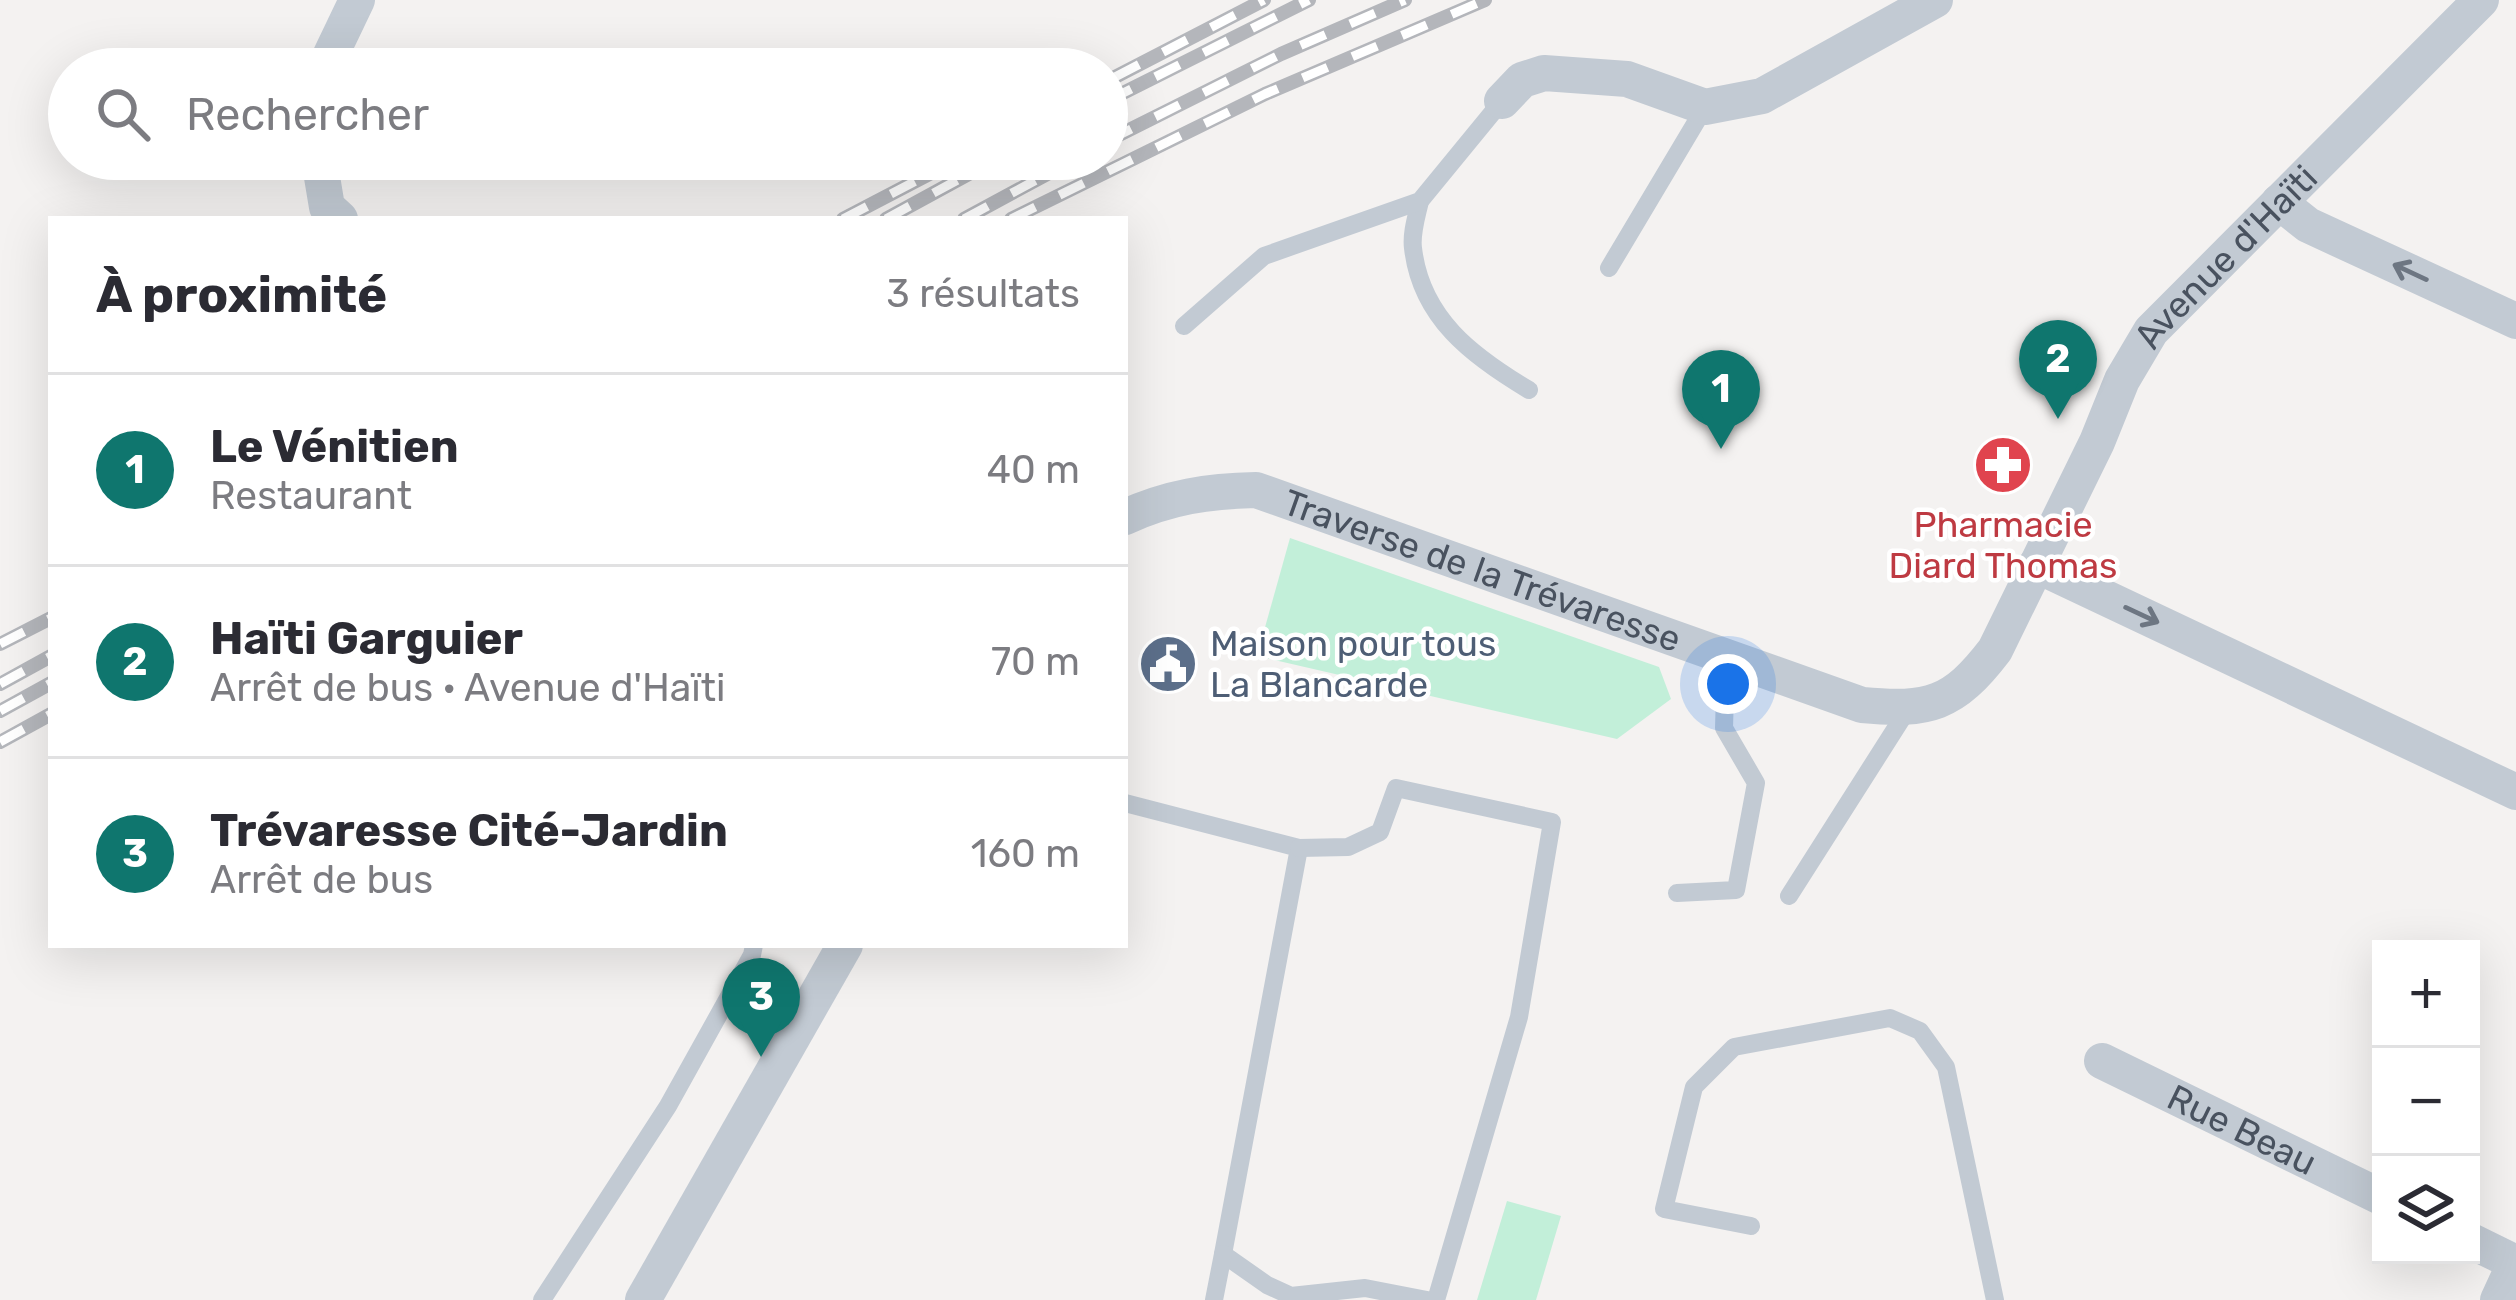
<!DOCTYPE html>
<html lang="fr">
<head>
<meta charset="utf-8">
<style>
  body { margin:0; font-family:Rubik,sans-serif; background:#f2f2f3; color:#2b2b33 }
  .controls { position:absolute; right:36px; bottom:36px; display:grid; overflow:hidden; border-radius:0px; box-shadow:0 12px 48px #0002 }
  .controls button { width:108px; height:108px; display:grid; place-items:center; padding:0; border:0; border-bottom:3px solid #e1e1e2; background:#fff; color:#2b2b33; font:60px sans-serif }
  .you { position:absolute; left:1728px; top:684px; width:42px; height:42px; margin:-30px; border:9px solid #fff; border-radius:50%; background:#1a73e8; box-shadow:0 0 0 18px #1a73e833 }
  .badge { display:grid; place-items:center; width:78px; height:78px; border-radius:50%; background:#0f766e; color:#fff; font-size:39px; font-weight:700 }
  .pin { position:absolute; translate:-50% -99px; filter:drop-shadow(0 3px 6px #0008) }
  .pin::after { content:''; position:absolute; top:63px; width:42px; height:36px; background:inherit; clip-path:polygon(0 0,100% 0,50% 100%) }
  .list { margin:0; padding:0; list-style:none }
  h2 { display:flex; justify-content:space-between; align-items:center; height:156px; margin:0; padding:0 48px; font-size:51px }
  h2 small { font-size:39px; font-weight:400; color:#7c7c81 }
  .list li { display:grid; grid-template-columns:78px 1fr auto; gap:36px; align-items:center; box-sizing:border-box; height:192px; padding:0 48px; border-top:3px solid #e1e1e2 }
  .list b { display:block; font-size:45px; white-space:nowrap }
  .list p { margin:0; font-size:39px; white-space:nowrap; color:#7c7c81 }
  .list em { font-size:39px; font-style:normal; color:#7c7c81 }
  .icon { flex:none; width:66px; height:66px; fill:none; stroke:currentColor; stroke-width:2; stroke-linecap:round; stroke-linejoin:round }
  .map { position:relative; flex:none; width:2516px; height:1300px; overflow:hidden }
  .search { position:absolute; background:#fff; box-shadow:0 12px 48px #0002; left:48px; top:48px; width:1080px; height:132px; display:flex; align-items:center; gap:30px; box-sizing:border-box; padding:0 42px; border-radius:66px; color:#7c7c81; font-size:45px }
  .panel { position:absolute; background:#fff; box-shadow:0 12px 48px #0002; left:48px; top:216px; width:1080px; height:732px; border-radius:0px }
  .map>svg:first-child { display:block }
</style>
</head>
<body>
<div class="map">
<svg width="2516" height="1300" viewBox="0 0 2516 1300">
  <rect width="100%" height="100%" fill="#f4f2f1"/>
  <!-- green -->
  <g fill="#c2efd9">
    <polygon points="1290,538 1659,667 1671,699 1617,739 1257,656"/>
    <polygon points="1507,1201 1561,1216 1536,1300 1477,1300"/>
  </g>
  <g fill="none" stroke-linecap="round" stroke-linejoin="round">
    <!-- service -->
    <g stroke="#c2cad3" stroke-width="18">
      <path d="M 1420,201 C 1417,215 1411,233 1413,248 C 1421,318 1472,356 1529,390"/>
      <polyline points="1609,268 1705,107"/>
      <polyline points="1184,326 1264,256 1420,201 1502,101"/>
      <polyline points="1125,803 1299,848 1223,1254 1267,1285 1291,1296 1365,1288 1427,1300"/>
      <polyline points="1299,848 1348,847 1380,832 1396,788 1552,822 1519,1017 1436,1300"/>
      <polyline points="1677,893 1736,890 1756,783 1724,728 1726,659"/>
      <polyline points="1789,896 1908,709"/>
      <polyline points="1751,1226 1664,1209 1694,1087 1734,1047 1890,1018 1920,1031 1946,1067 1995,1300"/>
      <polyline points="542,1300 668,1106 752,955 754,945"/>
      <polyline points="1214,1300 1223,1254"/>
    </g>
    <!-- minor -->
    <g stroke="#c2cad3" stroke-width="36">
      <polyline points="324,69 357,0"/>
      <polyline points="1502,101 1522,80 1544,73 1627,79 1705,107 1762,96 1935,0"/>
      <polyline points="319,159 327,207 340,219"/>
      <polyline points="2279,202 2308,225 2516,321"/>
      <path id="s1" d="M 1125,517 C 1169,497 1208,491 1256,490 L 1862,705 C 1929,711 1953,705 1995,650 L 2097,442 L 2122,380 L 2151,331 L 2481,0"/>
      <polyline points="2036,565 2516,792"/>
      <path id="s2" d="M 2102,1061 L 2381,1197"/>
      <polyline points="2471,1241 2516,1263"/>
      <polyline points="643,1300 845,945"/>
      <polyline points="2498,1300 2516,1261"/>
    </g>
    <!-- rail casing -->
    <g stroke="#b4b6bb" stroke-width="14">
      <g id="rail">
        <polyline points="1115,77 1264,0"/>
        <polyline points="1107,101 1309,0"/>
        <polyline points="1107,141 1281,54 1405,0"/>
        <polyline points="843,219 958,159"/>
        <polyline points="886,219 996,159"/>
        <polyline points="964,219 1075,159"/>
        <polyline points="1011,219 1265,94 1485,0"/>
        <polyline points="0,644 51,618"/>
        <polyline points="0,684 51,656"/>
        <polyline points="0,711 51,683"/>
        <polyline points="0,742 51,714"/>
      </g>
    </g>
    <!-- rail -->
    <use href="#rail" stroke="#fff" stroke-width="9" stroke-dasharray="27" stroke-linecap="butt"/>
  </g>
  <!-- one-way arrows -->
  <defs><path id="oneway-shaft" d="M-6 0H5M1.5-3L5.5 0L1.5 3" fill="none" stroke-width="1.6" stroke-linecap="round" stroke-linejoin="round" transform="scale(3)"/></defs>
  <g stroke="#6d7682">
    <use href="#oneway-shaft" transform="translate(2410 272) rotate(-155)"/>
    <use href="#oneway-shaft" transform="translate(2142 615) rotate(25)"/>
  </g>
  <!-- icons -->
  <defs>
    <g id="pharmacy-disc" transform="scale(3)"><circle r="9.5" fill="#e0444e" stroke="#fff"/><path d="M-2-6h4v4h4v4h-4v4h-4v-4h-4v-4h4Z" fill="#fff"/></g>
    <g id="civic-disc" transform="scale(3)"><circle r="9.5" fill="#5c6f8a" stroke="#fff"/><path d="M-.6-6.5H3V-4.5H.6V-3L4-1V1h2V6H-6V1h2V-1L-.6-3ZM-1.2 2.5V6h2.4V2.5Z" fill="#fff"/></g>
  </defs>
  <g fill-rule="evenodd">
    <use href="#pharmacy-disc" x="2003" y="465"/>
    <use href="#civic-disc" x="1168" y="664"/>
  </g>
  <g text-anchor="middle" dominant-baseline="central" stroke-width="9" stroke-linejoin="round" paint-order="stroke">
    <!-- street labels -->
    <g font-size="36" fill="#49525f" stroke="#fff">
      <text stroke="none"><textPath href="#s1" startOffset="1392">Avenue d'Haïti</textPath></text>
      <text stroke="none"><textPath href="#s1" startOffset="375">Traverse de la Trévaresse</textPath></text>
      <text stroke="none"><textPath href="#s2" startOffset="156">Rue Beau</textPath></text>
    </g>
    <!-- health labels -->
    <g font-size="36" fill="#be3a42" stroke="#fff">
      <text x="2003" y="524">Pharmacie<tspan x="2003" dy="41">Diard Thomas</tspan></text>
    </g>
    <!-- service labels -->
    <g font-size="36" fill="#4e5e75" stroke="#fff" text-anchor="start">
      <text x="1210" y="643">Maison pour tous<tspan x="1210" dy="41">La Blancarde</tspan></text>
    </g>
  </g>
</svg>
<div class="controls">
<button>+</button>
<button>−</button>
<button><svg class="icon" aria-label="layers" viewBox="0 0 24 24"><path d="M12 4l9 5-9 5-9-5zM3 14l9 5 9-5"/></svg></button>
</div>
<div class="you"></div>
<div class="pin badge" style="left:1721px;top:449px">1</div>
<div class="pin badge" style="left:2058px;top:419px">2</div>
<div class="pin badge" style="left:761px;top:1057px">3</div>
<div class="search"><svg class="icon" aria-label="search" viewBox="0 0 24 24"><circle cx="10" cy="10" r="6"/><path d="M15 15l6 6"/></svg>Rechercher</div>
<section class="panel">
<h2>À proximité<small>3 résultats</small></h2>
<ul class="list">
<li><span class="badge">1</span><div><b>Le Vénitien</b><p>Restaurant</p></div><em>40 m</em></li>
<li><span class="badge">2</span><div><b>Haïti Garguier</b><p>Arrêt de bus · Avenue d'Haïti</p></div><em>70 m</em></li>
<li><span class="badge">3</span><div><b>Trévaresse Cité-Jardin</b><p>Arrêt de bus</p></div><em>160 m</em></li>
</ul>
</section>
</div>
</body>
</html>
